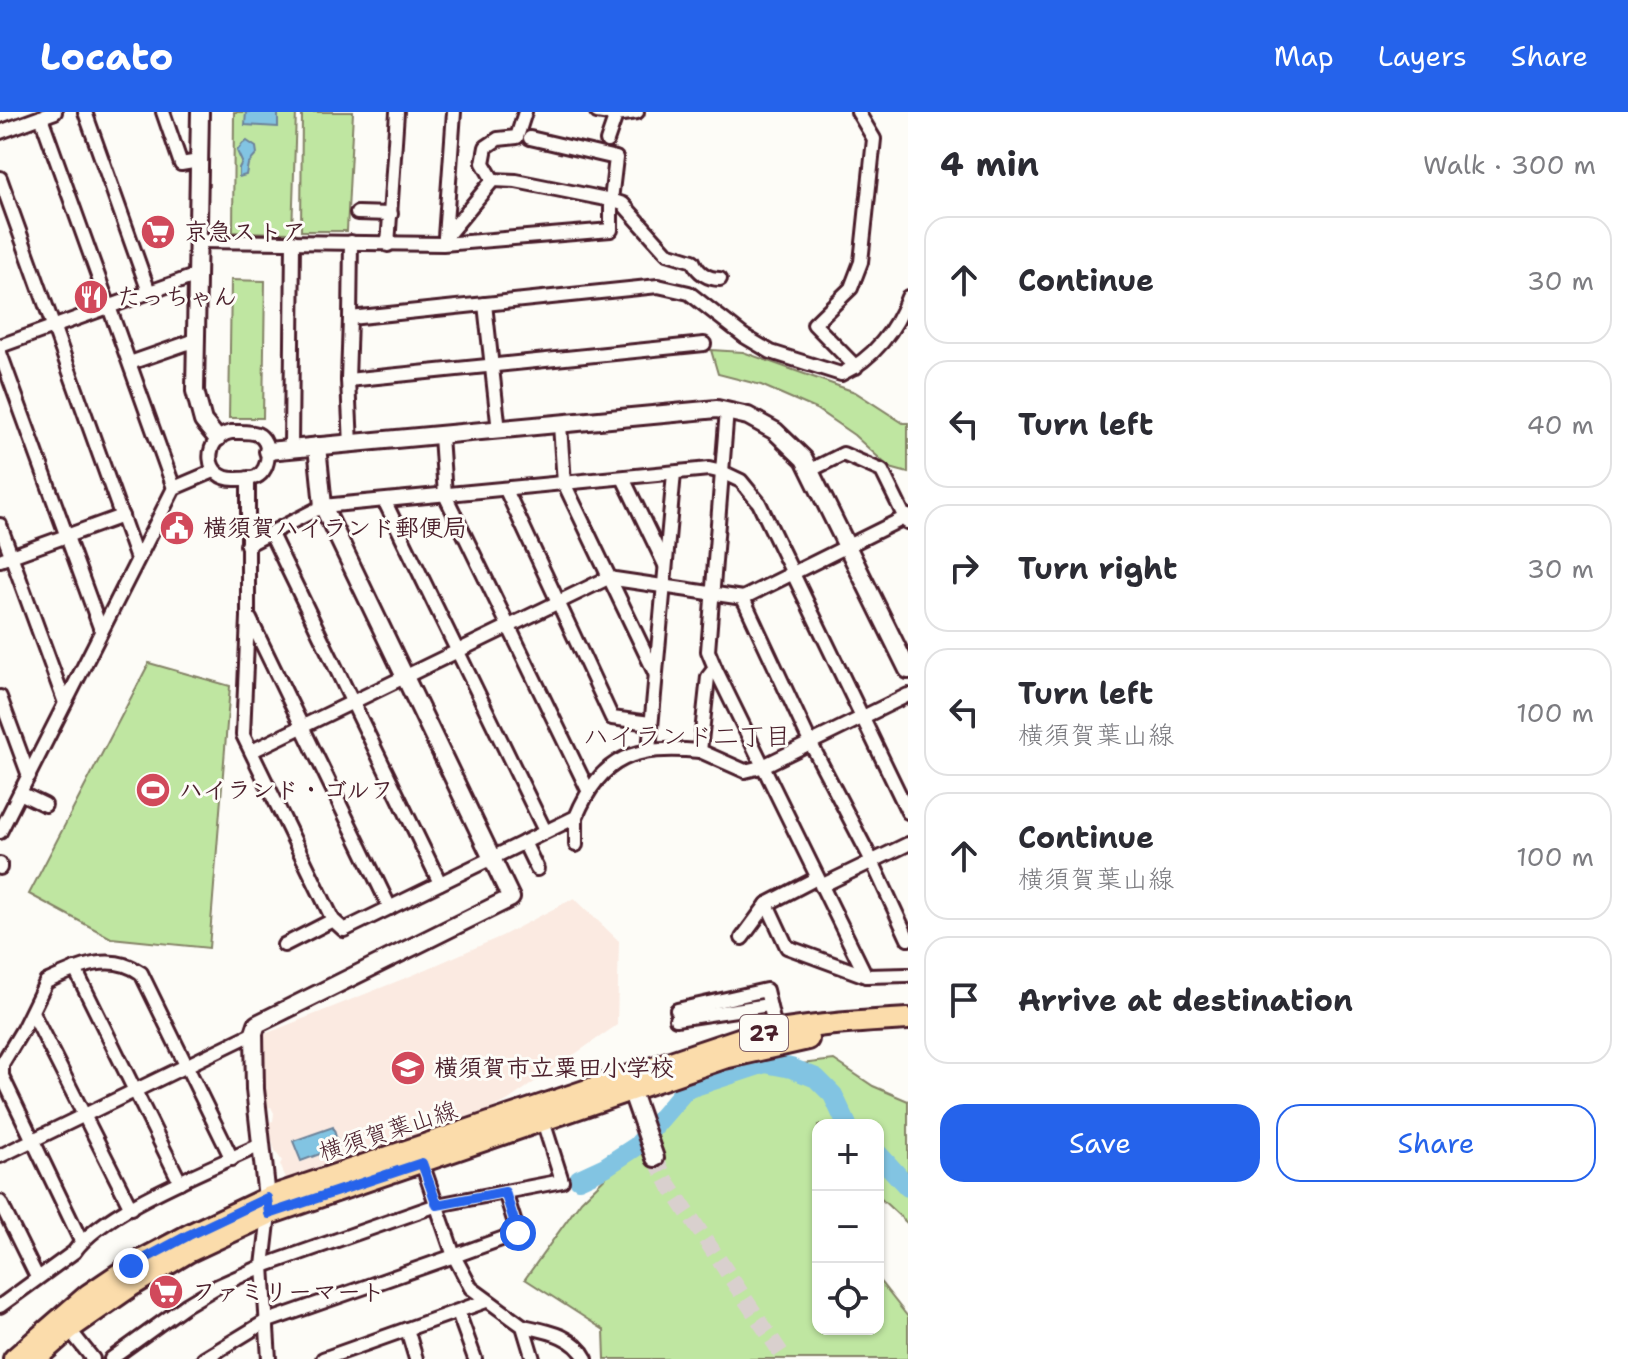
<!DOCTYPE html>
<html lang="en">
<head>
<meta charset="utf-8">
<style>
  body { margin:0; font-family:"Shantell Sans","Klee One",sans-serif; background:#f2f2f3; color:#2b2b33 }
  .controls { position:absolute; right:24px; bottom:24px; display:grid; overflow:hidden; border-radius:16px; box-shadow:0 2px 6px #0004 }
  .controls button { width:72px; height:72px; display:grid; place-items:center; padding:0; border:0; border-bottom:2px solid #e1e1e2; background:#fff; color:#2b2b33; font:40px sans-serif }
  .stop { position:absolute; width:24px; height:24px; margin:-18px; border:6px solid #2563eb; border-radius:50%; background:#fff }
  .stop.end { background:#2563eb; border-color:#fff; box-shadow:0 2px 8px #0008 }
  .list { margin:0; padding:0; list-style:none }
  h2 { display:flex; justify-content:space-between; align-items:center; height:104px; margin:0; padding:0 32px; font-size:34px }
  h2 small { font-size:26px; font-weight:400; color:#7c7c81 }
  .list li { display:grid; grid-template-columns:52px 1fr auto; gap:24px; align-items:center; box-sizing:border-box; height:128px; margin:0 16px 16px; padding:0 16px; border:2px solid #e1e1e2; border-radius:24px }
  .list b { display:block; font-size:30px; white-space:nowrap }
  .list p { margin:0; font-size:26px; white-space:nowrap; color:#7c7c81 }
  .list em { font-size:26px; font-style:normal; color:#7c7c81 }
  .actions { display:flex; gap:16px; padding:24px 32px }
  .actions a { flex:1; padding:18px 0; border:2px solid #2563eb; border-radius:24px; text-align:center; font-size:28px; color:#2563eb }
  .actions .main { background:#2563eb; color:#fff }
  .icon { flex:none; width:44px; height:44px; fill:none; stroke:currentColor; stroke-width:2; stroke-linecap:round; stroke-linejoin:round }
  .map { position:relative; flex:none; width:908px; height:1247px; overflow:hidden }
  header { display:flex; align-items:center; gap:48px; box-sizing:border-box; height:112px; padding:0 40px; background:#2563eb; color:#fff }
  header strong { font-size:38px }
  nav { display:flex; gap:44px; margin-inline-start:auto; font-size:28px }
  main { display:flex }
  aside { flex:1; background:#fff }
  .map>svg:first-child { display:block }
</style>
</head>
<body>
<header>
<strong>Locato</strong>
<nav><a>Map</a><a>Layers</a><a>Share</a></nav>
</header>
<main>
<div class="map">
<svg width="908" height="1247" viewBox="0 0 908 1247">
  <rect width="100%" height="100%" fill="#fdfcf7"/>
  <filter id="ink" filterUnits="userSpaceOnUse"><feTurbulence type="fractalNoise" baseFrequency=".0125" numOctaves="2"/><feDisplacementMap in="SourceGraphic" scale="16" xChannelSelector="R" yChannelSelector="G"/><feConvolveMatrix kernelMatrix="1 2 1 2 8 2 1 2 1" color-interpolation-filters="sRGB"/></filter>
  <g filter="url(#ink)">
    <!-- built -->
    <polygon fill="#fbeae1" points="574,786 619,829 617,913 507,989 483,1001 287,1069 280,1052 282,1049 275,1039 270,1022 268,1010 273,1009 274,1001 271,995 265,996 260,924 413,863 502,824"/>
    <!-- green -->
    <g fill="#bfe6a1" stroke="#848266" stroke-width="2">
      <polygon points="234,0 296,0 292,121 233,120"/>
      <polygon points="302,0 353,0 347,119 301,119"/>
      <polygon points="231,168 265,169 263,306 229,306"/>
      <polygon points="711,238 743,240 855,280 903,311 908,311 908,361 890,356 854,323 816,297 761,273 718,262"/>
      <polygon points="149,551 230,574 209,836 111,826 29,782"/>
      <polygon points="834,948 873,974 908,989 908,1112 878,1084 878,1013 818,1013 818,1217 878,1217 878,1167 908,1205 908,1247 605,1247 604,1218 525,1167 581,1089 710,963"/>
    </g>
    <!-- water -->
    <g fill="#82c4e2" stroke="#6c8299" stroke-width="2">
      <polygon points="246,0 278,0 278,15 245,13"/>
      <polygon points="247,29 256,35 257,42 248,52 246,63 239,65 239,56 242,50 237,39 243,31"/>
      <polygon points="333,1015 339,1035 301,1049 293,1029"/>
    </g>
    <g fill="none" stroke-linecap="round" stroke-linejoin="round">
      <!-- river -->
      <g stroke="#82c4e2" stroke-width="20">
        <polyline points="878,1042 908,1075"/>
        <polyline points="579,1067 605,1055 637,1034 686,977 765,951 791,956 816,966 833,983 847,1013"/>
      </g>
      <!-- tertiary-tunnel -->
      <polyline stroke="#d9d0ce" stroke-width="16" stroke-dasharray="16 8" stroke-linecap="butt" points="655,1046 669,1073 785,1247"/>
      <!-- minor casing -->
      <g stroke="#4a1f2b" stroke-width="18">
        <g id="minor">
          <polyline points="85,0 149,180"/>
          <polyline points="163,0 181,52 193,50"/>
          <polyline points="597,0 616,3 618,0"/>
          <polyline points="41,5 174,376"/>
          <polyline points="0,20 55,0"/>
          <path d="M 530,26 L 616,46 L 611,88 L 623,92 L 667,141 L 693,149 C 698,161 708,167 720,167"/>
          <polyline points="607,29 616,3 637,0"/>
          <polyline points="0,66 137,447"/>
          <polyline points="357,101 391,102"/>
          <polyline points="445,125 454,0"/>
          <polyline points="445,126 493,68 483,51 486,35 498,27 517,25 525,0"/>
          <polyline points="197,129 443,132 611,118 611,88 516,69 493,68"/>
          <polyline points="388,133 397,0"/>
          <polyline points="485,192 499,319"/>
          <polyline points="350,206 351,130"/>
          <polyline points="0,234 197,163"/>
          <polyline points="0,241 101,518"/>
          <polyline points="130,251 196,228"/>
          <polyline points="856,255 814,212 851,176 861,150 874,27 858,0"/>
          <polyline points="348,268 704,232"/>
          <polyline points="560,313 564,371 655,561"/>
          <path d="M 231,320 C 239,320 250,319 257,322 C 272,329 271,358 256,365 C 250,367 242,367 237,367 C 203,369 202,326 231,320 Z"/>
          <polyline points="441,324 445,383 588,678"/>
          <path d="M 351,333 L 348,268 L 350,206 L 658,174 L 689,181 L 744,224 L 771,240 L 841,262 C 873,247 896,218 908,185"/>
          <polyline points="291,335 293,129"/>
          <polyline points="811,358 843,342 882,359 907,410"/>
          <polyline points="248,366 248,505 243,623 333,808"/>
          <polyline points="623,366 665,453"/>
          <polyline points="506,378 612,606 650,611"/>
          <polyline points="385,390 545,719"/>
          <polyline points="0,413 65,591"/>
          <polyline points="271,422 440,771"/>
          <polyline points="247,433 323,394 709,357 722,360 727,298"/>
          <polyline points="0,448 122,404"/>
          <polyline points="743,486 810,630 872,749 908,827"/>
          <polyline points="250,507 390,796"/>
          <polyline points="715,556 866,864"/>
          <polyline points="0,585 29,664"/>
          <polyline points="649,638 674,361"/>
          <polyline points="252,639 608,466 743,486 908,404"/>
          <polyline points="700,639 745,659 761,655 908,583"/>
          <polyline points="20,681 45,693"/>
          <polyline points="576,705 576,733"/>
          <polyline points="0,720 174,376 214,359"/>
          <polyline points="524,730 537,757"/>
          <polyline points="0,752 0,756"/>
          <polyline points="817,766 767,792 787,835 866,864 908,863"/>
          <polyline points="821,774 908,732"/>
          <polyline points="742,826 767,792"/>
          <path d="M 284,833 L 333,808 L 344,818 L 576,705 C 602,642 636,634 700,639 L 708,565 L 715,556 L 708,539 L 722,360 L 741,369 L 759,391 L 908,700"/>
          <polyline points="75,857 180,1070"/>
          <polyline points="677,898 766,878 777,925"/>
          <polyline points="32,900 131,1096"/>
          <polyline points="676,907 769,893"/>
          <polyline points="0,1044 254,921"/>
          <polyline points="505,1080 518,1121 454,1144 471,1176 523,1214 533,1247"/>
          <polyline points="0,1090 37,1165"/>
          <path d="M 81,1129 L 2,964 L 2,952 L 23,917 L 46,870 C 76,856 110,839 141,861 L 232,1047"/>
          <path d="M 0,1194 L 74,1140 C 104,1097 211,1057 260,1033"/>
          <polyline points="458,1200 475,1247"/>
          <path d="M 523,1214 C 546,1219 574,1223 586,1247"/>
          <polyline points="69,1217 93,1247"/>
          <polyline points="407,1217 416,1247"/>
          <polyline points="111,1247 186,1193 218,1174 263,1154 437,1093 562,1069 543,1009"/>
          <polyline points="204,1247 265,1210 454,1144 422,1051"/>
          <polyline points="269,1247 263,1154 269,1102"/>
          <polyline points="323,1247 486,1189"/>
        </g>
      </g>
      <!-- tertiary casing -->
      <g stroke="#4a1f2b" stroke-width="22">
        <g id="tertiary">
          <polyline points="200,0 195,279 203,309 217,326"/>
          <polyline points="268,339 717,297 748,304 775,319 804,347 908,558"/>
          <polyline points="628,969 655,1046"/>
          <polyline points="268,1095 255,977 254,921 257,912 511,786 323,394 317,334"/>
        </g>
      </g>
      <!-- primary casing -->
      <g stroke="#4a1f2b" stroke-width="26">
        <g id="primary">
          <path d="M 14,1247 L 88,1183 L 131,1154 L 189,1123 L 267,1086 L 739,927 C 795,914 850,910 908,907"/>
          <polyline points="35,1247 69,1217 131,1174 188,1140 269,1102 724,946 808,927"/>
        </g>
      </g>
      <!-- minor -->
      <use href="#minor" stroke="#fdfcf7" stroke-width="12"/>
      <!-- tertiary -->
      <use href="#tertiary" stroke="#fdfcf7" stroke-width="16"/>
      <!-- primary -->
      <use href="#primary" stroke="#fbdcab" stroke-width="20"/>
    </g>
  </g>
  <g fill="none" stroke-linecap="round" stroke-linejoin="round" filter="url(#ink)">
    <!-- route -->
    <polyline stroke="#2563eb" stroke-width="10" points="131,1154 189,1123 267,1086 269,1102 422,1051 437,1093 505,1080 518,1121"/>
  </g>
  <!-- icons -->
  <defs>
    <g id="supermarket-disc" transform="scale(1.8)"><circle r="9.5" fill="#d1495b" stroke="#fdfcf7"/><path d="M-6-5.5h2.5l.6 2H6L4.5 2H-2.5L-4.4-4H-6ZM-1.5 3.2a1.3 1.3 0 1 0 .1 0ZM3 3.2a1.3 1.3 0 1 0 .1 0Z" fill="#fff"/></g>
    <g id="restaurant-disc" transform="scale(1.8)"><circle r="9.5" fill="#d1495b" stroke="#fdfcf7"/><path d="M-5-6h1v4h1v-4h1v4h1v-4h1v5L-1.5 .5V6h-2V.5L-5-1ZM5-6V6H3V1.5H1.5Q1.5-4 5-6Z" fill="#fff"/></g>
    <g id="civic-disc" transform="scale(1.8)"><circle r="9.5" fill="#d1495b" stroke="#fdfcf7"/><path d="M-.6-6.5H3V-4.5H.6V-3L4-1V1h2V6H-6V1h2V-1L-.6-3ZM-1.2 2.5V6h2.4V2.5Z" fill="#fff"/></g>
    <g id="stadium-disc" transform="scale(1.8)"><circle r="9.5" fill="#d1495b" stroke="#fdfcf7"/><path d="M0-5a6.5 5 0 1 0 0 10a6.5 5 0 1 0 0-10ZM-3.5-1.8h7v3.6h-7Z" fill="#fff"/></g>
    <g id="school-disc" transform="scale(1.8)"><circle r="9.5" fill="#d1495b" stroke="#fdfcf7"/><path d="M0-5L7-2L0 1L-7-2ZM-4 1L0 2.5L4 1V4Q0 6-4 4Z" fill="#fff"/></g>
  </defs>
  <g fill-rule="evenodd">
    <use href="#supermarket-disc" x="158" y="120"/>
    <use href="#restaurant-disc" x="91" y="185"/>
    <use href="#civic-disc" x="177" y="416"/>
    <use href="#stadium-disc" x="153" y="678"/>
    <use href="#school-disc" x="408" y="956"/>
    <use href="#supermarket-disc" x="166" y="1180"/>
  </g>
  <g text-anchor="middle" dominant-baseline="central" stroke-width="6" stroke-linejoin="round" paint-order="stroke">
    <!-- shield labels -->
    <rect fill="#fdfcf7" stroke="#806168" stroke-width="2" x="740" y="903" width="48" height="36" rx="6"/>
    <g font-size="22" font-weight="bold" fill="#4a1f2b">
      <text x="764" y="921">27</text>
    </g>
    <!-- poi labels -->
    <g font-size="24" font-weight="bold" fill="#4a1f2b" stroke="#fdfcf7" text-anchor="start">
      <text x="184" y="120">京急ストア</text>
      <text x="117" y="185">たっちゃん</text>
      <text x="203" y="416">横須賀ハイランド郵便局</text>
      <text x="179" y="678">ハイランド・ゴルフ</text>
      <text x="434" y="956">横須賀市立粟田小学校</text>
      <text x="192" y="1180">ファミリーマート</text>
    </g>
    <!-- street labels -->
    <g font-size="24" fill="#4a1f2b" stroke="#fdfcf7">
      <text transform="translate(388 1019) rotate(-18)">横須賀葉山線</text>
    </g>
    <!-- neighbourhood labels -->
    <g font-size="26" fill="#4a1f2b" stroke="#fdfcf7">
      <text x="687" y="623">ハイランド二丁目</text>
    </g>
  </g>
</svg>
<div class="controls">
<button>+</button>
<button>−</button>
<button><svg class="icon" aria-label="locate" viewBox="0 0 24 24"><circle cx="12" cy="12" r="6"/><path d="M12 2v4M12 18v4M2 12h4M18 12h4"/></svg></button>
</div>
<div class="stop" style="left:518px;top:1121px"></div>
<div class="stop end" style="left:131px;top:1154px"></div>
</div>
<aside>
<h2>4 min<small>Walk · 300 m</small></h2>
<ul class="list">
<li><svg class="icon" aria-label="ahead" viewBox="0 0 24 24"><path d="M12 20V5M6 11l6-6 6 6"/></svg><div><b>Continue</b></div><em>30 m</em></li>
<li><svg class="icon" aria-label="left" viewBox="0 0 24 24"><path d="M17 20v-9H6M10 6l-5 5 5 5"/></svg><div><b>Turn left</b></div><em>40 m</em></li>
<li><svg class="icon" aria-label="right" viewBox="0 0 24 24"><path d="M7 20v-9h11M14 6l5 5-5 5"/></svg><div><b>Turn right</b></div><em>30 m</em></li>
<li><svg class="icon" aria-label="left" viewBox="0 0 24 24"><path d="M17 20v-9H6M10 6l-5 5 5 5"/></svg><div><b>Turn left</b><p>横須賀葉山線</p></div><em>100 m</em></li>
<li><svg class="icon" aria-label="ahead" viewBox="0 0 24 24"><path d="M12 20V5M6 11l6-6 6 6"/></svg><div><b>Continue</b><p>横須賀葉山線</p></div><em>100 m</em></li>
<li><svg class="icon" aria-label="arrive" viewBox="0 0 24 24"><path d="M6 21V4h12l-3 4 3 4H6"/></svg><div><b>Arrive at destination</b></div></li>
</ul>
<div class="actions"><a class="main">Save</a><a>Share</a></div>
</aside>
</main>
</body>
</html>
